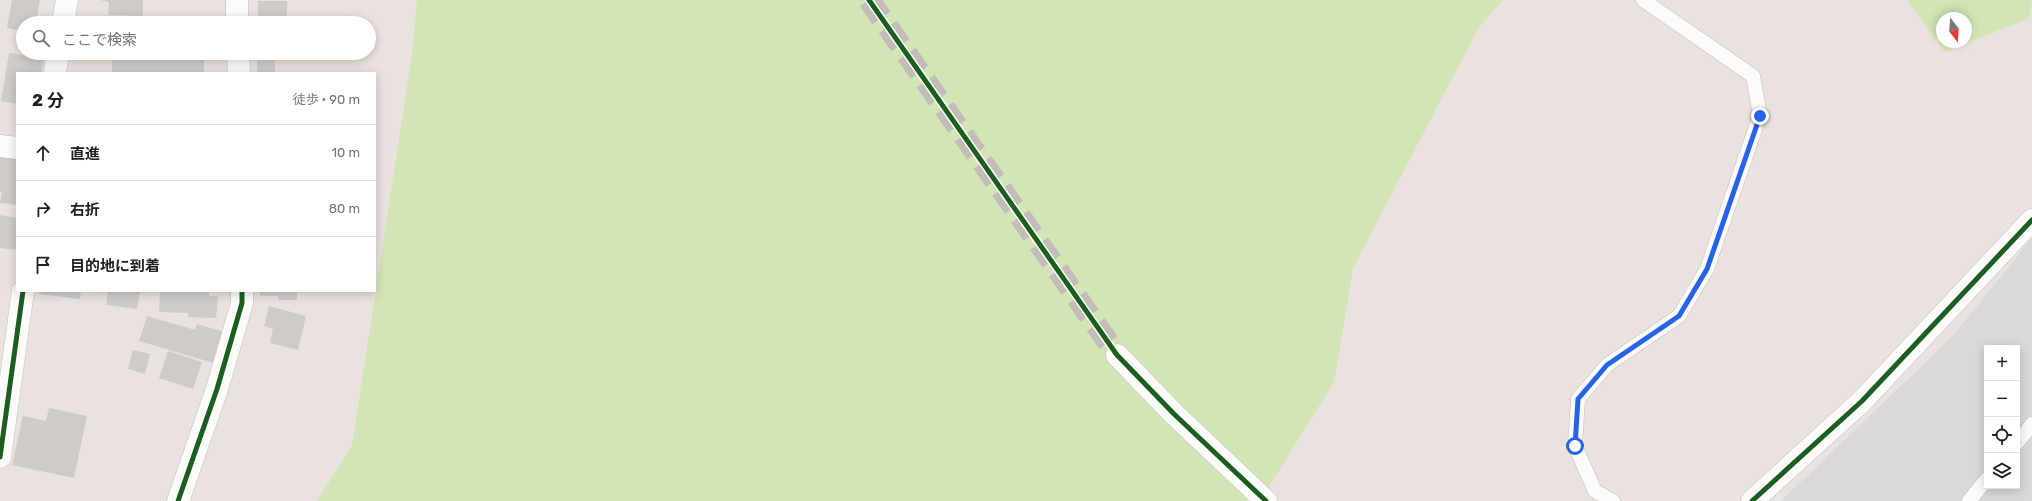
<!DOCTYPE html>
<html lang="ja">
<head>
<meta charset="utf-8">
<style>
  body { margin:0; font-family:Rubik,"Noto Sans JP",sans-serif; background:#f2f2f2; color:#202124 }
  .controls { position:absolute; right:12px; bottom:12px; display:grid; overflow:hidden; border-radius:0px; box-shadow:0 2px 10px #0003 }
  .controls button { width:36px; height:36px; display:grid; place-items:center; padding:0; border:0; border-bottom:1px solid #e0e0e0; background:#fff; color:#202124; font:20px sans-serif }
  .compass { position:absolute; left:1936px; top:12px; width:36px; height:36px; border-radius:50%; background:#fff; box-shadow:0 2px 10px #0003; rotate:163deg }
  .stop { position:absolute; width:12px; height:12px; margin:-9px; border:3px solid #2563eb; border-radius:50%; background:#fff }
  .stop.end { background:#2563eb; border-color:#fff; box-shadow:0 1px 4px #0008 }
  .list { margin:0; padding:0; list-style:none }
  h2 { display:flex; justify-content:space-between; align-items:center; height:52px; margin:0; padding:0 16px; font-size:17px }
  h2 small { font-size:13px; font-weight:400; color:#757577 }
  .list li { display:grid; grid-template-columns:26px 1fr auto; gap:12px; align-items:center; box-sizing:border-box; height:56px; padding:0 16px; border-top:1px solid #e0e0e0 }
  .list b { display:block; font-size:15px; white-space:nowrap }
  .list em { font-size:13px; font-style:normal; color:#757577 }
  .icon { flex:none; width:22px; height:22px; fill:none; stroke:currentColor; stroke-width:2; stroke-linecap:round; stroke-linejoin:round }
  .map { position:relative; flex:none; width:2032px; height:501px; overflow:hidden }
  .search { position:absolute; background:#fff; box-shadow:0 2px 10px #0003; left:16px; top:16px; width:360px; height:44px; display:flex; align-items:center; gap:10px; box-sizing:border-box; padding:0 14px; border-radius:22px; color:#757577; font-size:15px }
  .panel { position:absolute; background:#fff; box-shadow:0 2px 10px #0003; left:16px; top:72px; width:360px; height:220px; border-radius:0px }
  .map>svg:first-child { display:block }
</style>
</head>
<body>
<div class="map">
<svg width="2032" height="501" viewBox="0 0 2032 501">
  <rect width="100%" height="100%" fill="#e9e2de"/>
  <!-- industrial -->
  <path fill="#dbd8db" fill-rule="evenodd" d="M 2032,238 L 2032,501 L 1781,501 L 1953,336 ZM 1987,348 L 2017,348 L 2017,486 L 1987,486 Z"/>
  <!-- green -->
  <g fill="#d3e5b5" fill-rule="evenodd">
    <polygon points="417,0 1503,0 1479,27 1353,268 1334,382 1260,501 317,501 352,446 413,48"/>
    <path d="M 1907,0 L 2032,0 L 2029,18 L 1945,52 ZM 1942,18 L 1966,18 L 1966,42 L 1942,42 Z"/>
  </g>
  <!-- building -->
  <g fill="#cfcbc8">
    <polygon points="12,0 40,0 36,23 23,23 23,31 7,28"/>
    <polygon points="100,0 143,0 143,16 108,15 109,2"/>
    <rect x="258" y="1" width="29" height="22"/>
    <polygon points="9,53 44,58 41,73 17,73 17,104 1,101"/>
    <rect x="112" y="53" width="92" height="20"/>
    <rect x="257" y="53" width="18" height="20"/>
    <polygon points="0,154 17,156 17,205 0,203 2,192 0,192"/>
    <polygon points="0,215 17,218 16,250 0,248"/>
    <polygon points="39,291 81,291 80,299 39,294"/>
    <polygon points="108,291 140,291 137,309 106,305"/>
    <polygon points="160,291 209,291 209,296 218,296 216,318 188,317 188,313 159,312"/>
    <polygon points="260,291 297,291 297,300 278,300 278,296 260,296"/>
    <polygon points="269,306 306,316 298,350 270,343 273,329 264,326"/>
    <polygon points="147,316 195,330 197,324 227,333 217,364 139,341"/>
    <polygon points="133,350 150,354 145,374 128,369"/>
    <polygon points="168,351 202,362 193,389 159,378"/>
    <polygon points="49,408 87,416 74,478 12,465 23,416 46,421"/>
  </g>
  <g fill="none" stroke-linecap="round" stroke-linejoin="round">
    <!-- tertiary-tunnel -->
    <polyline stroke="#c3bdba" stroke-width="22" stroke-dasharray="22 11" stroke-linecap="butt" points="869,0 1117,355"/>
    <!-- service casing -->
    <g stroke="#c2c0c1" stroke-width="15">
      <g id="service">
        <polyline points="2017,443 2032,424"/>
        <polyline points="1613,501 1595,491 1575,446 1578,399 1607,365 1679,316 1707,269 1760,115 1753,76 1643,0"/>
        <polyline points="1969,501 1987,479"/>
      </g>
    </g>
    <!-- minor casing -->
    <g stroke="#c2c0c1" stroke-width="23">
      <g id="minor">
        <polyline points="237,0 237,23"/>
        <polyline points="63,23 67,0"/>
        <polyline points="238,53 239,73"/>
        <polyline points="55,73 58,53"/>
        <polyline points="0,146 17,148"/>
        <polyline points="0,457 23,291"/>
        <polyline points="178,501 217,389 242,303 242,291"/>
      </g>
    </g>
    <!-- tertiary casing -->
    <g stroke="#c2c0c1" stroke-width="23">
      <g id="tertiary">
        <polyline points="1117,355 1174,414 1266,501"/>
        <polyline points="1752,501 1862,401 2032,220"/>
      </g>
    </g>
    <!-- service -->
    <use href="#service" stroke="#fcfbfa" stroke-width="14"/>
    <!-- minor -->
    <use href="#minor" stroke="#fcfbfa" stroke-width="22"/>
    <!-- tertiary -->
    <use href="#tertiary" stroke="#fcfbfa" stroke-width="22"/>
    <!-- cycleway casing -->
    <g stroke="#fff" stroke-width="8">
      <g id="cycleway">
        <polyline points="869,0 1117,355 1174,414 1266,501"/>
        <polyline points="0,457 23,291"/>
        <polyline points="178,501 217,389 242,303 242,291"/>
        <polyline points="1752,501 1862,401 2032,220"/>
      </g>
    </g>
    <!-- cycleway -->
    <use href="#cycleway" stroke="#1b5e20" stroke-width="5"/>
  </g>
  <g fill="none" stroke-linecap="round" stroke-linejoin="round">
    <!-- route -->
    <polyline stroke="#2563eb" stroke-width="5" points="1575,446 1578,399 1607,365 1679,316 1707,269 1760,116"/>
  </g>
</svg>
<div class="controls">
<button>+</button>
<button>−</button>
<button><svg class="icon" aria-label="locate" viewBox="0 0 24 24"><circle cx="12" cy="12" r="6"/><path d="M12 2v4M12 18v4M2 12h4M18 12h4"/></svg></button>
<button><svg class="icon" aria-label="layers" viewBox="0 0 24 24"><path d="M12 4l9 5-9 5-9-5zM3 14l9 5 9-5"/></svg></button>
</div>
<svg class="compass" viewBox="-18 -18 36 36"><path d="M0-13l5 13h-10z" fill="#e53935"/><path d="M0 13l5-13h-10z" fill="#757577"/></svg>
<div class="stop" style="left:1575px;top:446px"></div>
<div class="stop end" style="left:1760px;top:116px"></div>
<div class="search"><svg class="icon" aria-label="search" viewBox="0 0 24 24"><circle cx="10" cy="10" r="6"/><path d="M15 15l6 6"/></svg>ここで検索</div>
<section class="panel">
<h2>2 分<small>徒歩 · 90 m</small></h2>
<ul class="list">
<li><svg class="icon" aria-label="ahead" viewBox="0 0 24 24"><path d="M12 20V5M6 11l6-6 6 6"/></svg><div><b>直進</b></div><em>10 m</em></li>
<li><svg class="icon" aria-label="right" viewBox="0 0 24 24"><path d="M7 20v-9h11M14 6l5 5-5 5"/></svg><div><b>右折</b></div><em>80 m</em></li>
<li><svg class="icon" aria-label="arrive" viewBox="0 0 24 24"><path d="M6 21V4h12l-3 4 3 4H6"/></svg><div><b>目的地に到着</b></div></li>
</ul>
</section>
</div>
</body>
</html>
